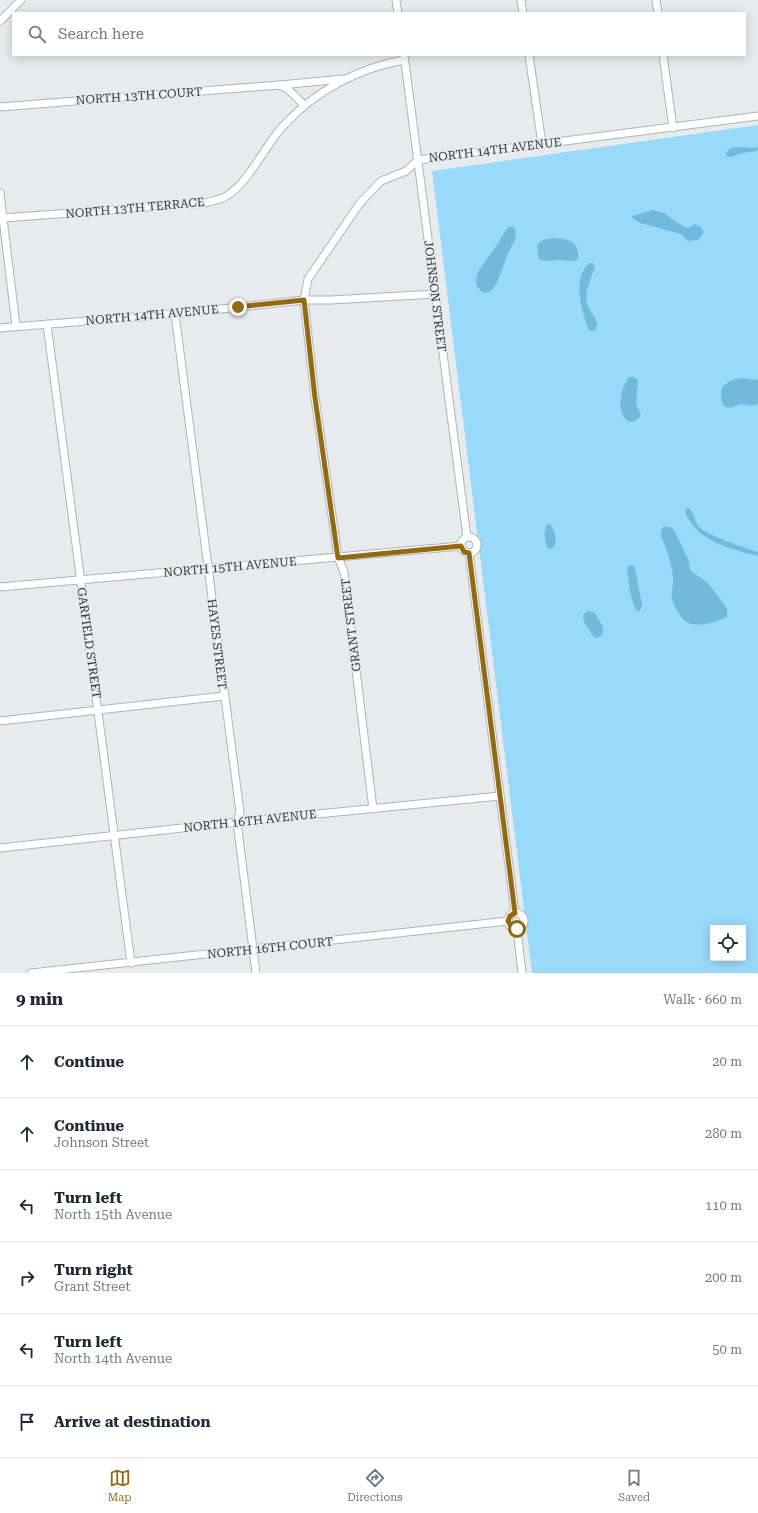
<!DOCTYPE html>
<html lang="en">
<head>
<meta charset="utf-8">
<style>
  body { margin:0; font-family:"Roboto Serif",serif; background:#f2f2f3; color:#1f2937 }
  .controls { position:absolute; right:12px; bottom:12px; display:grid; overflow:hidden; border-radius:0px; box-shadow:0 2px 10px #0003 }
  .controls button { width:36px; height:36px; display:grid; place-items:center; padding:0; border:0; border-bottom:1px solid #e0e1e3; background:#fff; color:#1f2937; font:20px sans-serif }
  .stop { position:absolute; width:12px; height:12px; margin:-9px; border:3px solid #926a13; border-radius:50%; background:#fff }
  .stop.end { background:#926a13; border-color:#fff; box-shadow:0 1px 4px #0008 }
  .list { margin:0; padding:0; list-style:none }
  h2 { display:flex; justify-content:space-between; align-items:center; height:52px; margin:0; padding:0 16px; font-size:17px }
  h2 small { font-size:13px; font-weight:400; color:#747a83 }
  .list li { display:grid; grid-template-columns:26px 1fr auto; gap:12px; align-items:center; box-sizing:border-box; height:72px; padding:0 16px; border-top:1px solid #e0e1e3 }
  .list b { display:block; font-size:15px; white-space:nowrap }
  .list p { margin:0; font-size:13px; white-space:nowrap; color:#747a83 }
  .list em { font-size:13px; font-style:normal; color:#747a83 }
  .icon { flex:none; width:22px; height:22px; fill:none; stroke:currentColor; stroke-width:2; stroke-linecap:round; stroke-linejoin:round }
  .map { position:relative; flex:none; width:758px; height:973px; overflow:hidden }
  .search { position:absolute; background:#fff; box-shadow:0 2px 10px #0003; left:12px; right:12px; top:12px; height:44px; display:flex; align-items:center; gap:10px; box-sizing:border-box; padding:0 14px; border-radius:0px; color:#747a83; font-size:15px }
  .sheet { height:484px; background:#fff }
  nav { display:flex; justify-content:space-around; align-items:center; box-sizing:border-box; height:56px; border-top:1px solid #e0e1e3; background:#fff; font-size:11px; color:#747a83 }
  nav a { display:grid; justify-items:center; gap:2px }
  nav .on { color:#926a13 }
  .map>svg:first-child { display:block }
</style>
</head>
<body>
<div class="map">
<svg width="758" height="973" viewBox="0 0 758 973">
  <rect width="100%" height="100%" fill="#e8ebed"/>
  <!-- green -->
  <path fill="#99d9f9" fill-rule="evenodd" d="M 758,125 L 758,973 L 532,973 L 432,171 ZM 713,928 L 743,928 L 743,958 L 713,958 Z"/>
  <!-- water -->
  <g fill="#72badd">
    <path d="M 758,147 L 757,151 L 743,153 L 730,157 L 726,156 C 727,142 750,150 758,147 Z"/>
    <polygon points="653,210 664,213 684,227 689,228 695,224 701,227 704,232 698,240 688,241 681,234 640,223 633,219 632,216"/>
    <path d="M 509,227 L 514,227 L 516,232 L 515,239 L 507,256 L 497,283 L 491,291 L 484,293 C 464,281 487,260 495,248 C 500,241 503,233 509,227 Z"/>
    <path d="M 554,238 C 568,239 579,241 578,258 L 575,261 L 571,261 L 560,260 L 545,261 L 539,259 L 537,245 L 543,240 Z"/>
    <path d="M 590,263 L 593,263 L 595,266 C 592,277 584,291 587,303 C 589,312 602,323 595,331 L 589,330 C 582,313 571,276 590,263 Z"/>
    <path d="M 629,377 L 633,377 L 638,380 L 636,404 L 641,415 C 636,421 634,423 627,421 C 616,409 620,390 629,377 Z"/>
    <path d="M 742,378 L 758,380 L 758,404 L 752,406 L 742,404 L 730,408 L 724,406 C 716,387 725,381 742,378 Z"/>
    <path d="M 688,508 C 695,513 694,521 699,527 C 708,536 745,548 758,552 L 758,556 C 735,550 703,543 690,521 C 687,517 685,514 686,510 Z"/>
    <path d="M 547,524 L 551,525 C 555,532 560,545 550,549 L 547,548 C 545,539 543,532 547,524 Z"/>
    <path d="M 663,527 L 670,527 L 674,530 L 688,559 L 690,570 L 709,584 L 727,609 L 727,617 C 719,621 698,628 689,623 C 681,620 674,607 672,598 C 671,592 674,584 673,577 C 672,564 666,548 661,536 L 661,531 Z"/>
    <path d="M 631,565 L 634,566 L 635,569 L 642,604 L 641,609 L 638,612 C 631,606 628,577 627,568 Z"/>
    <polygon points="588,611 595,613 604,629 601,636 597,638 593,636 584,622 583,615"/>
  </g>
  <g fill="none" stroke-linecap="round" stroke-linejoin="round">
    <!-- minor casing -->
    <g stroke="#b0b3b5" stroke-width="9">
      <g id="minor">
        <polyline points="396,0 398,13"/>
        <polyline points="521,0 523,13"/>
        <polyline points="656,0 658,13"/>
        <polyline points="0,21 21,0"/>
        <polyline points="404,55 467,537"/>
        <polyline points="529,55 542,144"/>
        <polyline points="663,55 673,128"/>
        <polyline points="280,85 343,79"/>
        <polyline points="0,107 279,85 288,89 304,105"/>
        <polyline points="0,193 16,326"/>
        <path d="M 3,218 L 205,203 C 211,201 217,200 223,198 C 248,186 265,144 285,124 C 317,90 359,68 404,60"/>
        <polyline points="175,314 240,812 237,822 256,973"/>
        <polyline points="47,324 131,963"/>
        <polyline points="0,328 175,314 304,300 331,300 435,294"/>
        <circle cx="469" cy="545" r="8"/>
        <polyline points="469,553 515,913"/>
        <path d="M 0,587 C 154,572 307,561 461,546"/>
        <polyline points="0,721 224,696"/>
        <polyline points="373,809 344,572 338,557 315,398 304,300 308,279 360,203 381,181 406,171 418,160 758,116"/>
        <polyline points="0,848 237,822 500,796"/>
        <circle cx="516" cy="921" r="8"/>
        <polyline points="517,929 522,973"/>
        <polyline points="31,973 508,921"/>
      </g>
    </g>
    <!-- minor -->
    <use href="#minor" stroke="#fff" stroke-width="7"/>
  </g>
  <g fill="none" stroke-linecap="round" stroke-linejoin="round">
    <!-- route -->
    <polyline stroke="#926a13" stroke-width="5" points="238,307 304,300 315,398 338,558 461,546 464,552 469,553 515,913 510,916 508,921 512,928 517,929"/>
  </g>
  <g text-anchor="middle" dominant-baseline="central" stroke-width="3.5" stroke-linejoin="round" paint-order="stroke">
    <!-- street labels -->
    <g font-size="12" fill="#363738" stroke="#e8ebed">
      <text transform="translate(139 96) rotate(-4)">NORTH 13TH COURT</text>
      <text transform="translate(495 150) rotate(-7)">NORTH 14TH AVENUE</text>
      <text transform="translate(135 208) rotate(-5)">NORTH 13TH TERRACE</text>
      <text transform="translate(435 296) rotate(83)">JOHNSON STREET</text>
      <text transform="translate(152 315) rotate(-5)">NORTH 14TH AVENUE</text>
      <text transform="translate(230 567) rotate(-5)">NORTH 15TH AVENUE</text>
      <text transform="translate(351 625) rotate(-97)">GRANT STREET</text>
      <text transform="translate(89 643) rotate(82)">GARFIELD STREET</text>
      <text transform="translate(217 644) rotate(83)">HAYES STREET</text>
      <text transform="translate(250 821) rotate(-6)">NORTH 16TH AVENUE</text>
      <text transform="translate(270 948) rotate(-6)">NORTH 16TH COURT</text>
    </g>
  </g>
</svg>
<div class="controls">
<button><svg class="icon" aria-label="locate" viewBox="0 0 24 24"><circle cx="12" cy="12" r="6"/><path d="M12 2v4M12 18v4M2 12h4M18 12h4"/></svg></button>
</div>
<div class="stop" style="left:517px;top:929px"></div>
<div class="stop end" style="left:238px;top:307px"></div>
<div class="search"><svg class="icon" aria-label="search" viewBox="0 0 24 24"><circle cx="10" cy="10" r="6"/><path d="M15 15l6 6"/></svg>Search here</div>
</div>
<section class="sheet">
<h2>9 min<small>Walk · 660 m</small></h2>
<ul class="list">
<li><svg class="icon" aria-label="ahead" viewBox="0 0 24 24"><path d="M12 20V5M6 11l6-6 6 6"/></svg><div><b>Continue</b></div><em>20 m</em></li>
<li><svg class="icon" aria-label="ahead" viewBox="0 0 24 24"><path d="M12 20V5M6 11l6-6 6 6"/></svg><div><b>Continue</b><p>Johnson Street</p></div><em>280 m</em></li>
<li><svg class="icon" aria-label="left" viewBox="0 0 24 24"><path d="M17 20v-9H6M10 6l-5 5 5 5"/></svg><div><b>Turn left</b><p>North 15th Avenue</p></div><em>110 m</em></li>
<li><svg class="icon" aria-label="right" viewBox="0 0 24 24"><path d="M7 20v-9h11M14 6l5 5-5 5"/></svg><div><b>Turn right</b><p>Grant Street</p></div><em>200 m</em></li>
<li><svg class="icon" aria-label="left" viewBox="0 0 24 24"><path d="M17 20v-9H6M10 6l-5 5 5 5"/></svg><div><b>Turn left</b><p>North 14th Avenue</p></div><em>50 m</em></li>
<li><svg class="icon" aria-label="arrive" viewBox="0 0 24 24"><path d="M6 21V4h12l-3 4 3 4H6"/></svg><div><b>Arrive at destination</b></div></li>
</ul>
</section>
<nav>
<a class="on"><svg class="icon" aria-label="map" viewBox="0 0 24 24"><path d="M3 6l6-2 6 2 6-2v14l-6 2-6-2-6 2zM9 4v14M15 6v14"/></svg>Map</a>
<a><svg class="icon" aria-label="directions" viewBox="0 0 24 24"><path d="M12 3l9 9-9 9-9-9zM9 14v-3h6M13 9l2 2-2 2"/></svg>Directions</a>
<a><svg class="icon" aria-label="saved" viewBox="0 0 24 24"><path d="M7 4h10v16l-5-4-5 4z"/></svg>Saved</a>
</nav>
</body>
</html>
